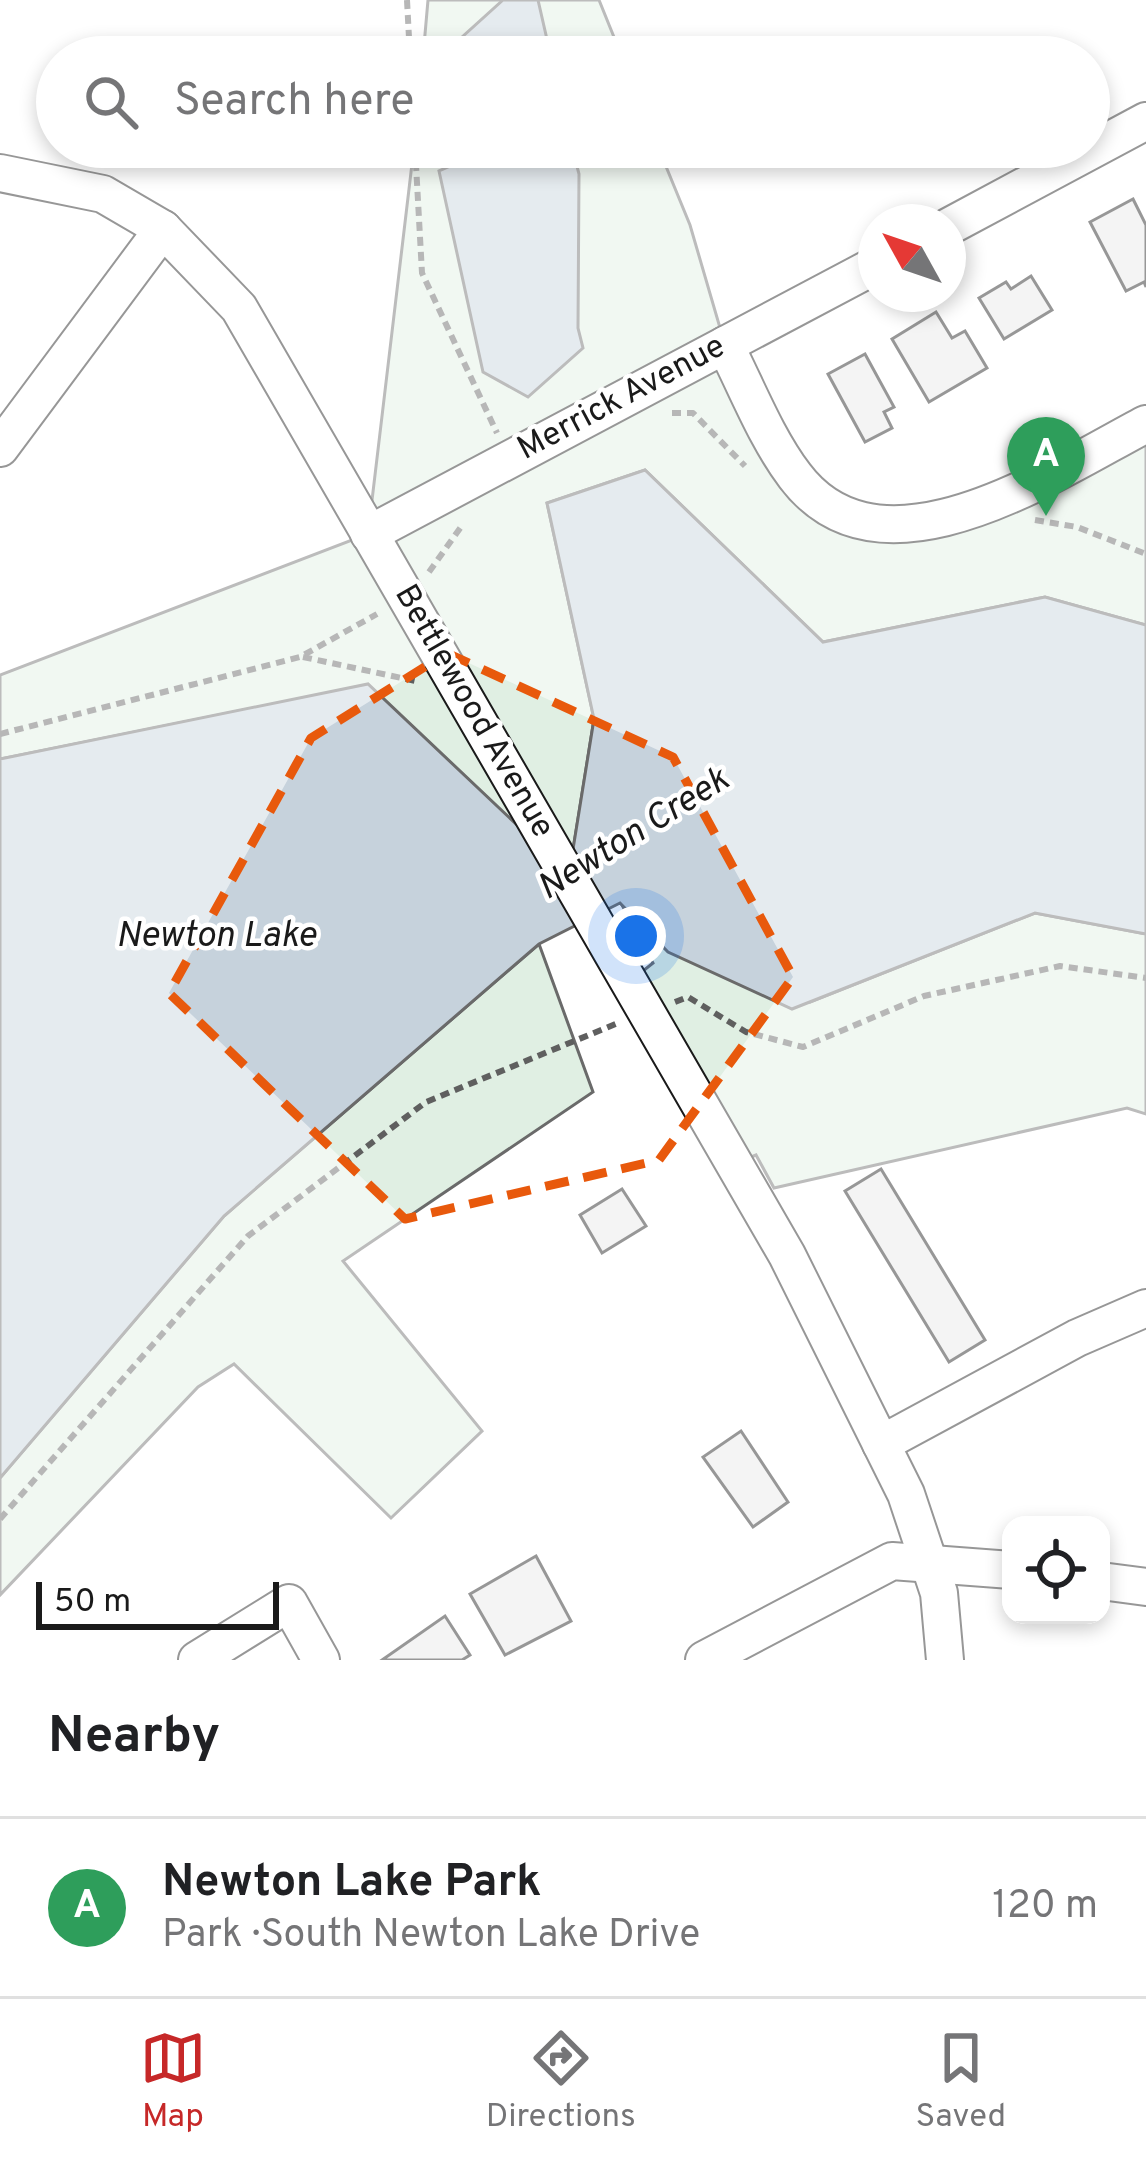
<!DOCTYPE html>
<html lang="en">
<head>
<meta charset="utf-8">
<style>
  body { margin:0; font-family:Overpass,sans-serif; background:#f6f6f6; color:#202124 }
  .controls { position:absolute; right:36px; bottom:36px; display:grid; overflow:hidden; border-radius:24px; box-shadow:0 6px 18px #0003 }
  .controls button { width:108px; height:108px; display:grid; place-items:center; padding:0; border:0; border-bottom:3px solid #e0e0e0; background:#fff; color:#202124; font:60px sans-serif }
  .compass { position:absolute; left:858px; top:204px; width:108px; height:108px; border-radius:50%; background:#fff; box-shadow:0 6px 18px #0003; rotate:310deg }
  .scale { position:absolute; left:36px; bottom:30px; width:243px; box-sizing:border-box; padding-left:12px; border:6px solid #1a1a1a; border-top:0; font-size:33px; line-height:42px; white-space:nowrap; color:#1a1a1a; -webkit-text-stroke:9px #fff; paint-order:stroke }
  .you { position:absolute; left:636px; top:936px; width:42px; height:42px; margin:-30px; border:9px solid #fff; border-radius:50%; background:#1a73e8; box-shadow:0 0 0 18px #1a73e833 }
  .badge { display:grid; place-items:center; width:78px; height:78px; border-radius:50%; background:#c62828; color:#fff; font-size:39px; font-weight:700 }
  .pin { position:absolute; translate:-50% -99px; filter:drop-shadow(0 3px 6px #0008) }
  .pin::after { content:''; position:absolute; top:63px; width:42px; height:36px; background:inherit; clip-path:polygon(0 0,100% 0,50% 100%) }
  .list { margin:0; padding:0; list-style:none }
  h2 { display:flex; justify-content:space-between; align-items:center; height:156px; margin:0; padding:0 48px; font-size:51px }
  h2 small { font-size:39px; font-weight:400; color:#757577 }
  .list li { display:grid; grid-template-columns:78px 1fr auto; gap:36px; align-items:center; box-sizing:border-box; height:180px; padding:0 48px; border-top:3px solid #e0e0e0 }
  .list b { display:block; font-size:45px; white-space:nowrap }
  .list p { margin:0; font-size:39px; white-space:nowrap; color:#757577 }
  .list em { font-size:39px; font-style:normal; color:#757577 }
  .icon { flex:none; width:66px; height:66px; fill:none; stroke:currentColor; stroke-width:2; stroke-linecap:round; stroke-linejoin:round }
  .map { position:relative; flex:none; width:1146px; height:1660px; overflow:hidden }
  .search { position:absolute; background:#fff; box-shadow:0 6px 18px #0003; left:36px; right:36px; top:36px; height:132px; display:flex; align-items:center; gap:30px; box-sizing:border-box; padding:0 42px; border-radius:66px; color:#757577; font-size:45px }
  .sheet { height:336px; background:#fff }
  nav { display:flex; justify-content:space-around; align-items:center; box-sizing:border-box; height:168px; border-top:3px solid #e0e0e0; background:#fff; font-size:33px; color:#757577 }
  nav a { display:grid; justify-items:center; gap:6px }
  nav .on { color:#c62828 }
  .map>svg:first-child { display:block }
</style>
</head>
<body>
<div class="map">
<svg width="1146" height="1660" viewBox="0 0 1146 1660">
  <rect width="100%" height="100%" fill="#fff"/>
  <!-- green -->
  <g fill="#e0efe3" stroke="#6a6a6a" stroke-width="3">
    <polygon points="428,0 599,0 622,57 423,57"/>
    <polygon points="414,147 658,147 690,225 725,345 796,478 887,528 1146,424 1146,625 1045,597 823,642 645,470 547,503 594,719 569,875 368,685 0,759 0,675 368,534"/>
    <polygon points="621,903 810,1002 1035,913 1146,934 1146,1114 1127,1108 774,1188 756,1155 734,1164 629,982 653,963"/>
    <polygon points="539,944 593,1092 343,1261 482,1431 391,1518 234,1364 198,1387 0,1595 0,1478 224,1216"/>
  </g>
  <!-- water -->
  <g fill="#c6d2dc" stroke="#6a6a6a" stroke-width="3">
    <polygon points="503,0 538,0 551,57 440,57"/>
    <polygon points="468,147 572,147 579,174 578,328 583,348 528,397 483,372 439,171 471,157"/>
    <polygon points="645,470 823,642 1045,597 1146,625 1146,934 1035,913 792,1009 668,952 620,903 539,944 224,1216 0,1478 0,759 368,684 569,874 594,719 547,503"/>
  </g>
  <!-- building -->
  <g fill="#e6e6e6" stroke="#1a1a1a" stroke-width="3">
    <polygon points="1133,199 1146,225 1146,287 1144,282 1126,291 1090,222"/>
    <polygon points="1031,276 1052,310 1004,339 979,298 1006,282 1011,289"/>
    <polygon points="936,312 952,338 965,331 987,368 929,402 892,339"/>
    <polygon points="865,354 894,407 884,412 892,428 865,442 828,374"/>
    <polygon points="881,1169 985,1340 949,1362 845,1191"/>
    <polygon points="622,1189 646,1226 602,1253 580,1215"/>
    <polygon points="741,1431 788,1502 753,1527 703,1457"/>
    <polygon points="536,1556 571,1621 505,1655 470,1594"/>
    <polygon points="445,1616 470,1655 462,1660 382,1660"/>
  </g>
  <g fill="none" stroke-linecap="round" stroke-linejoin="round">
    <!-- minor casing -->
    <g stroke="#1a1a1a" stroke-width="40">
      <g id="minor">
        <polyline points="0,173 103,194 163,229 239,308 787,1255 906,1494 939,1593 945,1660"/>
        <polyline points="948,227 1146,121"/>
        <path d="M 725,345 C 747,388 766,438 795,476 C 881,590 1054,472 1146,424"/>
        <polyline points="0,448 163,229"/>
        <polyline points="369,534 876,265"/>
        <polyline points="881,1444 1077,1338 1146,1308"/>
        <polyline points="1101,1581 1146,1587"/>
        <polyline points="197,1660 289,1603 321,1660"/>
        <polyline points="704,1660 892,1561 1011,1570"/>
      </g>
    </g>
    <!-- path -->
    <g stroke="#5f5f5f" stroke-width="6" stroke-dasharray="9 6" stroke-linecap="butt">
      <polyline points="407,0 410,57"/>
      <polyline points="415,147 422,273 497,433"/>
      <polyline points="672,413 693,413 745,466"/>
      <polyline points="1035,520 1077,527 1146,554"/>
      <polyline points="429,572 463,524"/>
      <polyline points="303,657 420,682"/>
      <polyline points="0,734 300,657 377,614"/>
      <polyline points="675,1002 688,997 746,1032 803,1047 924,996 1060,966 1146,978"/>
      <polyline points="0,1519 248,1236 426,1102 618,1023"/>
    </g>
    <!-- minor -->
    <use href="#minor" stroke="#fff" stroke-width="36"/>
  </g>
  <!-- marked area -->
  <path d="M0 0H1146V1660H0ZM 447,653 L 673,757 L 793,977 L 659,1160 L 405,1219 L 169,993 L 311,738 Z" fill="#fff" fill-opacity=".55" fill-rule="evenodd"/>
  <path fill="none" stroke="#e8590c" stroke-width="9" stroke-dasharray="24 15" stroke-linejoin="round" d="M 447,653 L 673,757 L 793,977 L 659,1160 L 405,1219 L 169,993 L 311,738 Z"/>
  <g text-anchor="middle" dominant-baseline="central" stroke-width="9" stroke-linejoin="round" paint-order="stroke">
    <!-- street labels -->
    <g font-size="33" fill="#1a1a1a" stroke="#fff">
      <text transform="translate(622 399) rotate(-28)">Merrick Avenue</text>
      <text transform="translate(473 712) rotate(60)">Bettlewood Avenue</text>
    </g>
    <!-- water labels -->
    <g font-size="36" font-style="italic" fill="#1a1a1a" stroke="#fff">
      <text transform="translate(634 835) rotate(-32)">Newton Creek</text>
      <text x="216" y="937">Newton Lake</text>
    </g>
  </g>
</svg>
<div class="controls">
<button><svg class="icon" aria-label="locate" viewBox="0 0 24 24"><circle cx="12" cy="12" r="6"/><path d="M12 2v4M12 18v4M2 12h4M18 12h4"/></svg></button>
</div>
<svg class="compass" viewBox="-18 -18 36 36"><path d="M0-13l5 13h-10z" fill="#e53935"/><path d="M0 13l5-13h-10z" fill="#757577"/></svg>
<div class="scale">50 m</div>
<div class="you"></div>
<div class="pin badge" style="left:1046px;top:516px;background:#2e9e5b">A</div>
<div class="search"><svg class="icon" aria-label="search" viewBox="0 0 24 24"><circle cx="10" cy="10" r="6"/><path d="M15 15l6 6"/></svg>Search here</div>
</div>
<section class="sheet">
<h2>Nearby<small></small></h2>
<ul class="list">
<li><span class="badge" style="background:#2e9e5b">A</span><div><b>Newton Lake Park</b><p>Park · South Newton Lake Drive</p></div><em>120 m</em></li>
</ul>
</section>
<nav>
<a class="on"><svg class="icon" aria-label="map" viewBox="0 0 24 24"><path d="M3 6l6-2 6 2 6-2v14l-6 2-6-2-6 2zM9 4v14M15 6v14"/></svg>Map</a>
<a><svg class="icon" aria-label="directions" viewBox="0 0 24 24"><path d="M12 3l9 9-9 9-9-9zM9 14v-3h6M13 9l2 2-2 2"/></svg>Directions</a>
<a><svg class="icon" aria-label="saved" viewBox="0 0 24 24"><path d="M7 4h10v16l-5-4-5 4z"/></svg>Saved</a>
</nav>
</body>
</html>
